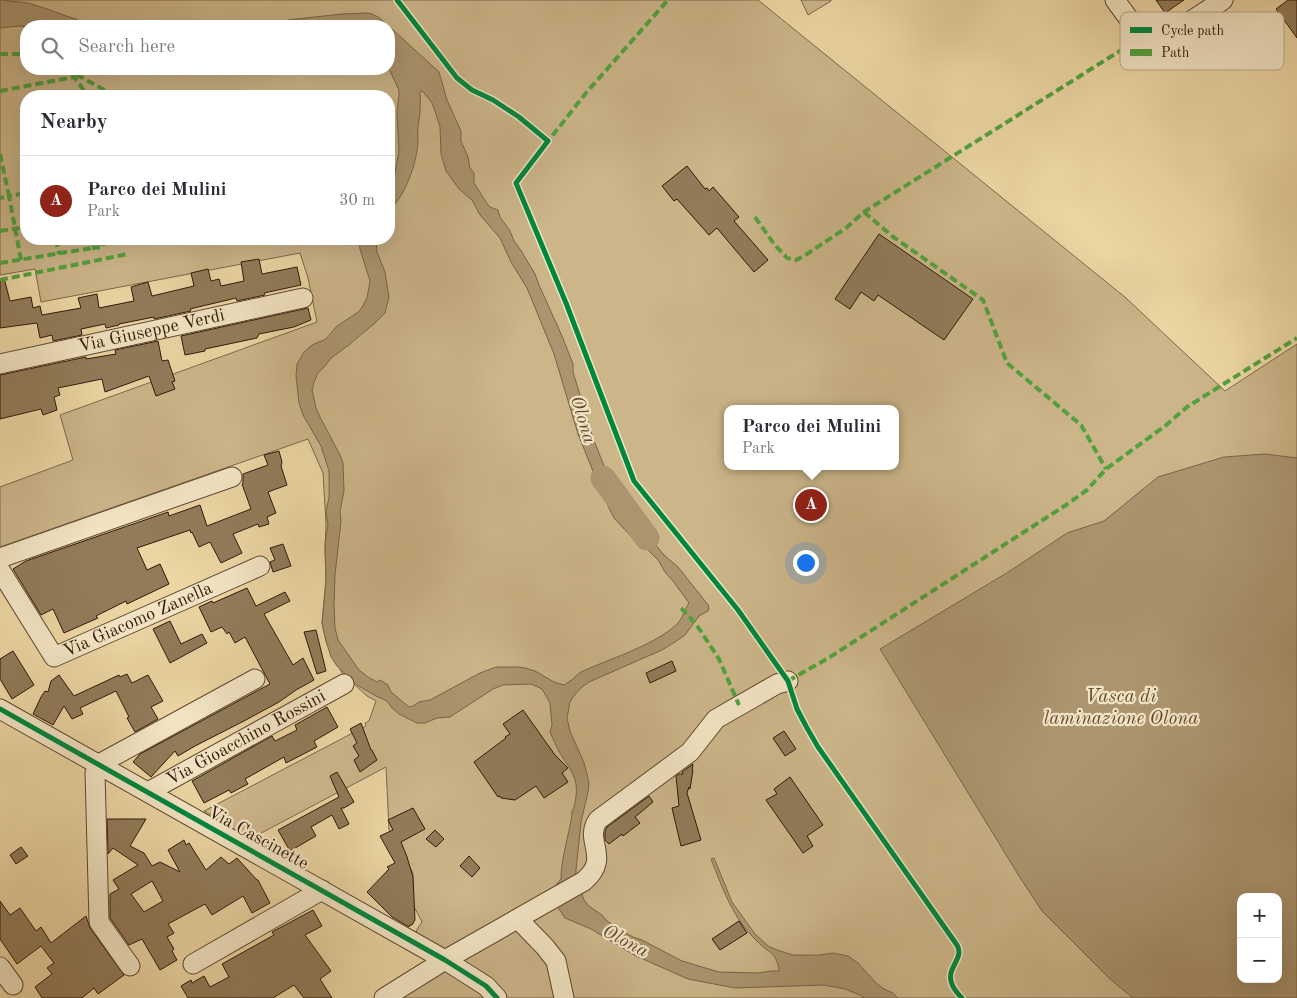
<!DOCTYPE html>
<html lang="en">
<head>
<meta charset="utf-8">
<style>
  body { margin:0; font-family:"Old Standard TT",serif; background:#f2f2f3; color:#2b2b33 }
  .controls { position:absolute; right:15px; bottom:15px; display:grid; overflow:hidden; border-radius:10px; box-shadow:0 5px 20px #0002 }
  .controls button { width:45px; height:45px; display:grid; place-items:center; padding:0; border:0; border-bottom:1px solid #e1e1e2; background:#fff; color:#2b2b33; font:25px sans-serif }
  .you { position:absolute; left:805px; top:562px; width:18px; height:18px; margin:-12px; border:4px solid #fff; border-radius:50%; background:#1a73e8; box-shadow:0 0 0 8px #1a73e833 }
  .badge { display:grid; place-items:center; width:32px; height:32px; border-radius:50%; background:#8f2418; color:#fff; font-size:16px; font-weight:700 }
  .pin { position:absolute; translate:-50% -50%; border:2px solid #fff; box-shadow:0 1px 5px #0006 }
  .popup { position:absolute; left:724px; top:405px; width:175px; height:65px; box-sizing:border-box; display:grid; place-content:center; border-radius:10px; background:#fff; filter:drop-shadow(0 1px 4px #0005); font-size:16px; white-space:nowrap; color:#7c7c81 }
  .popup b { font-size:19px; color:#2b2b33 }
  .popup::after { content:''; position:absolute; left:50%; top:100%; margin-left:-10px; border:10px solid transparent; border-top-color:#fff }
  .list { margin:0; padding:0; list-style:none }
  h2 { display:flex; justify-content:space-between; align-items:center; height:65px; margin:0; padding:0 20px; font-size:21px }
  h2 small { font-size:16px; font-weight:400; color:#7c7c81 }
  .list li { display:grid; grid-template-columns:32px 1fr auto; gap:15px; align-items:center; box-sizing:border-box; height:90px; padding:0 20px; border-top:1px solid #e1e1e2 }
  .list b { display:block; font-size:19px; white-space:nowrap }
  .list p { margin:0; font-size:16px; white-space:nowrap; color:#7c7c81 }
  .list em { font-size:16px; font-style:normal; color:#7c7c81 }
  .icon { flex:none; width:28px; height:28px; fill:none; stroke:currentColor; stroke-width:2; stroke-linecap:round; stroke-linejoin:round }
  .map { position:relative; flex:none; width:1297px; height:998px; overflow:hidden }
  .search { position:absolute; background:#fff; box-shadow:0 5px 20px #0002; left:20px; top:20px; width:375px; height:55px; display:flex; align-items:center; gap:12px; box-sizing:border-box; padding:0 18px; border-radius:20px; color:#7c7c81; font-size:19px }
  .panel { position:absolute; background:#fff; box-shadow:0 5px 20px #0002; left:20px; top:90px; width:375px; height:155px; border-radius:20px }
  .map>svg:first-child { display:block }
</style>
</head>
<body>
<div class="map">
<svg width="1297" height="998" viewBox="0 0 1297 998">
  <rect width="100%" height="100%" fill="#ebd5a3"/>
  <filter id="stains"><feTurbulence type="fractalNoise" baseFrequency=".004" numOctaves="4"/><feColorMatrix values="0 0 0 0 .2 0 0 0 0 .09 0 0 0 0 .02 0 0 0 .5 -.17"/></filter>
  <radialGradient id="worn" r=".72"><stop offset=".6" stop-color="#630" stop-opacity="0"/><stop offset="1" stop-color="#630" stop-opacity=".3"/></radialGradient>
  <!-- green -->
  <g fill="#cbb589" stroke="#7d6749" fill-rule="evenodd">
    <path d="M 0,0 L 758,0 L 1126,298 L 1225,391 L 1297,344 L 1297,998 L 400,998 L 433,955 L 416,931 L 422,922 L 412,903 L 413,873 L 389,830 L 386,767 L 250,839 L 211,818 L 213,816 L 204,811 L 366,726 L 365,723 L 369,721 L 376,701 L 367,696 L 342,673 L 326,641 L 322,623 L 326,580 L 325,551 L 326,524 L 323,473 L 308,439 L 0,547 L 0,487 L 73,460 L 60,415 L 317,322 L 308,278 L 300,253 L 41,302 L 35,269 L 0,275 ZM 26,26 L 389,26 L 389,69 L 26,69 ZM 26,96 L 389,96 L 389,239 L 26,239 ZM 727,409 L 895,409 L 895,466 L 727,466 ZM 1241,897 L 1278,897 L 1278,979 L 1241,979 Z"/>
    <polygon points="801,0 831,0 831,1 808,15"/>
  </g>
  <!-- water -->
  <g fill="#ab956f" stroke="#796346" fill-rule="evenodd">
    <polygon points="0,0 28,3 44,8 95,26 26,26 26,27 19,26 0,28"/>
    <path d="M 367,13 L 372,14 L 378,17 L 392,29 L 439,72 L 447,100 L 461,131 L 461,141 L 468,157 L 470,168 L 474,173 L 474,183 L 488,205 L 490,207 L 498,210 L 500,217 L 510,231 L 514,241 L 520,249 L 535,274 L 539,285 L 562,336 L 573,364 L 573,372 L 593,438 L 608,476 L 621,503 L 664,555 L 678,567 L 709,606 L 708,607 L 709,608 L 708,611 L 699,616 L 685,635 L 675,642 L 662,650 L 589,682 L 582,687 L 573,697 L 570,702 L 567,718 L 570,731 L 584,763 L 589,782 L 588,792 L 581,822 L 576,870 L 576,878 L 584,900 L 590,907 L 602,915 L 606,920 L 620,930 L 633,937 L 642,940 L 682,961 L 719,972 L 759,973 L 771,971 L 779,971 C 777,952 769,954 757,941 C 733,919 723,889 711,859 L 714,858 L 732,902 L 755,934 L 768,946 L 777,950 L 793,955 L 820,955 L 833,953 L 848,956 L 858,963 L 876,983 L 884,989 L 893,993 L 898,998 L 863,998 L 862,996 L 845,989 L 824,985 L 735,988 L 688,979 L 636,956 L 591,929 L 565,918 L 557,906 L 556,885 L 561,879 C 561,858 569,836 572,814 C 572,807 572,813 574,807 C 576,800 577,791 576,784 C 574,772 566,763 560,753 C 556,746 553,739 550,732 L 552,725 L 550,703 L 542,689 L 531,684 L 503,685 L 493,689 L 450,717 L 437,718 L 425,723 L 417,723 L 399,714 L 392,708 L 387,701 L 376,696 L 357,685 L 337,666 L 331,657 L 326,641 L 322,623 L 326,580 L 325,543 L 328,525 L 326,511 L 329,498 L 329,471 L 321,446 L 303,415 L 299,403 L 296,376 L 297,364 L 304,352 L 312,345 L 326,339 L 337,326 L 357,313 L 361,309 L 367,298 L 370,281 L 360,249 L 359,239 L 377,239 L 376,241 L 377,252 L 385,272 L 389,297 L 385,313 L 374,324 L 358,337 L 349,345 L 331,358 L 325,366 L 318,373 L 314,382 L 312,390 L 316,408 L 320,417 L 340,455 L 343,463 L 344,491 L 340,512 L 341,521 L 335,575 L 334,605 L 335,628 L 338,640 L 359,670 L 368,677 L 377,682 L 380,680 L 388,685 L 391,692 L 409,707 L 413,706 L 419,702 L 430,700 L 480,673 L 496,667 L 518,667 L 525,668 L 535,671 L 554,682 L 564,685 L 573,679 L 579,673 C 608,659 654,646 677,624 C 683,618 684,610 689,603 L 673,581 L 665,572 L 658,560 L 644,546 L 637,543 L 614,518 L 608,506 L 605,497 L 597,481 L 578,434 L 554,354 L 527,288 L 511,262 L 500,238 L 480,215 L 472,200 L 459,189 L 446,171 L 441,154 L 440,127 L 435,111 L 432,103 L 424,93 L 422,91 L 420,92 C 421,104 420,115 418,127 C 417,135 419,143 417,150 C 415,168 403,199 389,210 L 389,186 L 395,173 L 399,152 L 397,112 L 399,95 L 399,90 L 389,69 L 389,26 L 245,26 L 276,24 L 288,20 L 342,14 Z"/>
    <path d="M 1265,454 L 1297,458 L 1297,998 L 1133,998 L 1110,979 L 1042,911 L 1019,876 L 880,649 L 1010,571 L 1067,533 L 1104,521 L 1158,477 L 1224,457 ZM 1241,897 L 1278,897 L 1278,979 L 1241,979 Z"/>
  </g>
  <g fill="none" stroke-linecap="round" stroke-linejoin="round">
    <!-- river -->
    <polyline stroke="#ab956f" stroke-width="25" points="603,478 647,538"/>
  </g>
  <!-- building -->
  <g fill="#917b59" stroke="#2f1909" fill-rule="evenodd">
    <polygon points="1156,0 1184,0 1165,13"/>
    <polygon points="1288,0 1297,0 1297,38 1276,9"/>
    <polygon points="687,166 705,189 707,188 709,191 713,187 739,217 734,221 768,260 754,272 717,228 709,235 677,199 674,201 662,186"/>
    <polygon points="879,234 973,299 944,340 878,295 874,301 861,292 850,309 835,299"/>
    <polygon points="259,259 262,274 297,267 301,285 264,293 265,295 237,301 236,298 190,309 191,311 154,319 154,317 119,324 119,325 106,328 105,324 81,329 82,335 53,341 52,335 40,338 37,323 0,328 0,279 4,278 10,301 31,297 33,308 40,306 42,315 81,308 78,298 97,294 99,308 134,301 131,287 148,282 152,296 194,286 191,273 208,269 211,281 219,279 221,286 244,281 241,262"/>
    <polygon points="308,308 311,320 294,327 259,334 257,338 205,349 205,351 185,355 181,336"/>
    <polygon points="158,341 162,361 168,360 175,381 172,382 175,389 156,396 149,376 105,392 102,379 58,388 60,395 54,397 57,410 43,415 41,409 0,419 0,375 86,357 86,359 116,354 115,350"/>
    <polygon points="279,451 282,462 281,466 287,485 268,492 276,513 267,517 269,524 259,527 258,524 233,534 242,553 221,563 210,542 199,547 192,532 191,533 190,530 137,548 147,570 160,564 169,584 127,604 126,601 96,616 98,618 64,633 53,609 41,615 13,569 26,561 168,512 169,516 200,505 207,526 251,509 242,484 243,484 243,474 268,465 264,455"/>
    <polygon points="283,544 291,566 273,572 270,562 275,560 270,548"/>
    <polygon points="247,588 256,606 285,592 290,601 264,614 293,665 303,658 314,680 296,690 279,702 244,721 195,746 178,756 175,751 151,777 133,762 140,754 270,684 245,637 235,643 229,632 227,634 222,627 211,632 199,607 212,601 213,603"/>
    <polygon points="170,621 181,644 202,634 207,643 170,663 153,629"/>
    <polygon points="316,630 326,671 317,674 304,632"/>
    <polygon points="13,651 34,685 12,699 0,679 0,659"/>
    <polygon points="672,661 676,671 650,683 646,673"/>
    <polygon points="127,674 132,683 148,675 163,701 151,707 158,719 135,732 127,718 129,717 116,691 80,708 83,714 72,719 64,706 53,725 33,714 41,697 45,691 48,692 51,681 59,675 74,696 119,675 120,677"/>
    <polygon points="327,707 338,727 314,741 317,747 286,763 284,757 245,779 248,784 231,793 229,790 204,803 192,781 272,736 275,741 297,730 295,725"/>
    <polygon points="523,710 555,755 568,768 562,773 568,782 544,798 536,786 515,800 501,798 500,796 498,797 474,762 506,738 505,737 510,734 503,724"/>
    <polygon points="361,723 371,750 372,750 377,760 360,772 354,760 359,756 353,746 357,743 350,729"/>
    <polygon points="784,731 796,749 785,756 773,738"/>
    <polygon points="693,764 692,770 693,770 690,789 689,787 687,793 701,840 681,846 672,808 679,806 676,776 679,774 683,774 682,772"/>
    <polygon points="337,772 354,802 344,808 341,808 349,824 339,829 332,815 311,827 316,836 290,851 278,830 339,797 330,776"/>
    <polygon points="790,777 823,825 807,836 813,846 803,853 766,800 777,794 774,789"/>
    <polygon points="649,796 653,802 635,817 640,823 623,836 622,834 609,844 605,840 605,831 607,827"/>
    <polygon points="413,808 425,829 401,842 407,857 413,877 415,920 412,925 410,925 409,927 392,917 367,892 389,869 387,867 395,863 380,836 393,830 388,820"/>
    <path d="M 107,819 L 146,819 L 130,846 L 144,853 L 152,866 L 160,862 L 180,872 L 168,850 L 184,840 L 186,845 L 189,843 L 206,870 L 221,857 L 229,864 L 237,858 L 257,880 L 258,880 L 270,903 L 252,913 L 243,896 L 212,915 L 205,904 L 168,924 L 174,933 L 167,937 L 174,949 L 172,951 L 177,960 L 160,970 L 142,939 L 129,945 L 110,918 L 110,894 L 119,889 L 113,880 L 138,865 L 113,848 L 108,854 ZM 152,881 L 163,901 L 144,912 L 131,894 Z"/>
    <polygon points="435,830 444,839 436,847 426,839"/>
    <polygon points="21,847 28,856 16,864 10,855"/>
    <polygon points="469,856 480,868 472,877 460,866"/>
    <polygon points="0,901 10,915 20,908 36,931 41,927 51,943 86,916 90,928 124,975 98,994 94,988 82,998 42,998 35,987 52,974 47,968 54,963 41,946 17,964 0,939"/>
    <polygon points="313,910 322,926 305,935 331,971 320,979 332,998 304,998 294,985 273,998 188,998 181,986 191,980 192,983 204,976 210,987 229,977 222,964 274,935 272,932"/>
    <polygon points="739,921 747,933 720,950 712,939"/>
  </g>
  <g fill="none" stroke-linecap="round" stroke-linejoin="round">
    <!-- minor casing -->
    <g stroke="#5e4830" stroke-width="21">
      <g id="minor">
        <polyline points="1115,0 1142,37 1151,40 1160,39 1171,34 1223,0"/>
        <path id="s1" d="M 0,364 L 303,298"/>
        <polyline points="0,558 232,477"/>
        <path id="s2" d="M 0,570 L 54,657 L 260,566"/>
        <polyline points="0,709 445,960 486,986 497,998"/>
        <path id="s3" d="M 148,792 L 344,684"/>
        <polyline points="518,919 545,947 556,961 564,998"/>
        <polyline points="193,964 322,890"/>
        <polyline points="130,966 99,922 95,773 99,764 255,679"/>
        <polyline points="0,967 13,985"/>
        <path d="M 384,998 L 445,960 L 584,881 C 612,857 583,841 598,820 L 690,752 L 716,719 L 777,684 L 788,681"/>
      </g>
    </g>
    <!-- minor -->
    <use href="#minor" stroke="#f2e4c3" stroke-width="19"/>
    <!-- quiet -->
    <g stroke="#52a13e" stroke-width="4" stroke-dasharray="8 4" stroke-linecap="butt">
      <polyline points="0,54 26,54"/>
      <polyline points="66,69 108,92"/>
      <polyline points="0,91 74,77 88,96"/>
      <polyline points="545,145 586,93 668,0"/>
      <polyline points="0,154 9,196 0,198"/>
      <polyline points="864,212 892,236 983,300 1007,363 1081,425 1106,469"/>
      <polyline points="755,217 774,244 787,258 796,260 804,256 846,228 864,212 1142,37"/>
      <polyline points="0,231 26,227"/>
      <polyline points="56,239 59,254"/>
      <polyline points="92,248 103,247 103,239"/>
      <polyline points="21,260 9,196 26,193"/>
      <polyline points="0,263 92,248 92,239"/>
      <polyline points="0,280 128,254"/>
      <polyline points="681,608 696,624 719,659 739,705"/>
      <polyline points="788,681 830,657 1066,505 1087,490 1106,469 1165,426 1187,407 1297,338"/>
    </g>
    <!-- cycleway casing -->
    <g stroke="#f2e4c3" stroke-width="8">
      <g id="cycleway">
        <path d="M 397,0 L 457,78 L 472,90 L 493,100 L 519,117 L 548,141 L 516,183 L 566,303 L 634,481 L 738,610 L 788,681 L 797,709 L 807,728 L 818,747 L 957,945 C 965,959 945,968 952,984 C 954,990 958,994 962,998"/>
        <polyline points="0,709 445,960 486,986 497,998"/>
      </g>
    </g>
    <!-- cycleway -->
    <use href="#cycleway" stroke="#00873e" stroke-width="5"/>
  </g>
  <g text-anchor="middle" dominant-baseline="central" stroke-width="4.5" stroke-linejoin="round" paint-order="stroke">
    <!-- street labels -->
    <g font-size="18" fill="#2f1909" stroke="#f2e4c3">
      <text stroke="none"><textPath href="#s1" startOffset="155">Via Giuseppe Verdi</textPath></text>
      <text stroke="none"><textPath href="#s2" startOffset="194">Via Giacomo Zanella</textPath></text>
      <text stroke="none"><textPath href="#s3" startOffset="112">Via Gioacchino Rossini</textPath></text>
      <text transform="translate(258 838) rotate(29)">Via Cascinette</text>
    </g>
    <!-- water labels -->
    <g font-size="19" font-style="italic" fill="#614b32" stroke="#f2e4c3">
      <text transform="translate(582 420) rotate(73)">Olona</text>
      <text x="1121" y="697">Vasca di<tspan x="1121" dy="22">laminazione Olona</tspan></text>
      <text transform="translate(625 942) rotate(28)">Olona</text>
    </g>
  </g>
  <!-- legend -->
  <rect x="1120" y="12" width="164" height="58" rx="8" fill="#f2e4c3" stroke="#b8a78b" stroke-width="1"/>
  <rect x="1130" y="27" width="22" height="6" fill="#00873e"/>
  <rect x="1130" y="49" width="22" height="7" fill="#52a13e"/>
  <g font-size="14" fill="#2f1909">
    <text x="1161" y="35">Cycle path</text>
    <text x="1161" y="57">Path</text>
  </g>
  <rect width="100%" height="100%" filter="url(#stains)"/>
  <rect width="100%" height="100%" fill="url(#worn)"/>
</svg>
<div class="controls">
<button>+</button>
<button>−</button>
</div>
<div class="you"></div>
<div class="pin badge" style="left:811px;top:505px">A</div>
<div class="popup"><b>Parco dei Mulini</b>Park</div>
<div class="search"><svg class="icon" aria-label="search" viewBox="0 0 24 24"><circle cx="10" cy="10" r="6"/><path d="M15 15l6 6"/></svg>Search here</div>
<section class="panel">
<h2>Nearby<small></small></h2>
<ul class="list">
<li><span class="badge">A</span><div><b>Parco dei Mulini</b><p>Park</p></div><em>30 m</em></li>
</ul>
</section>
</div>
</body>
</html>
